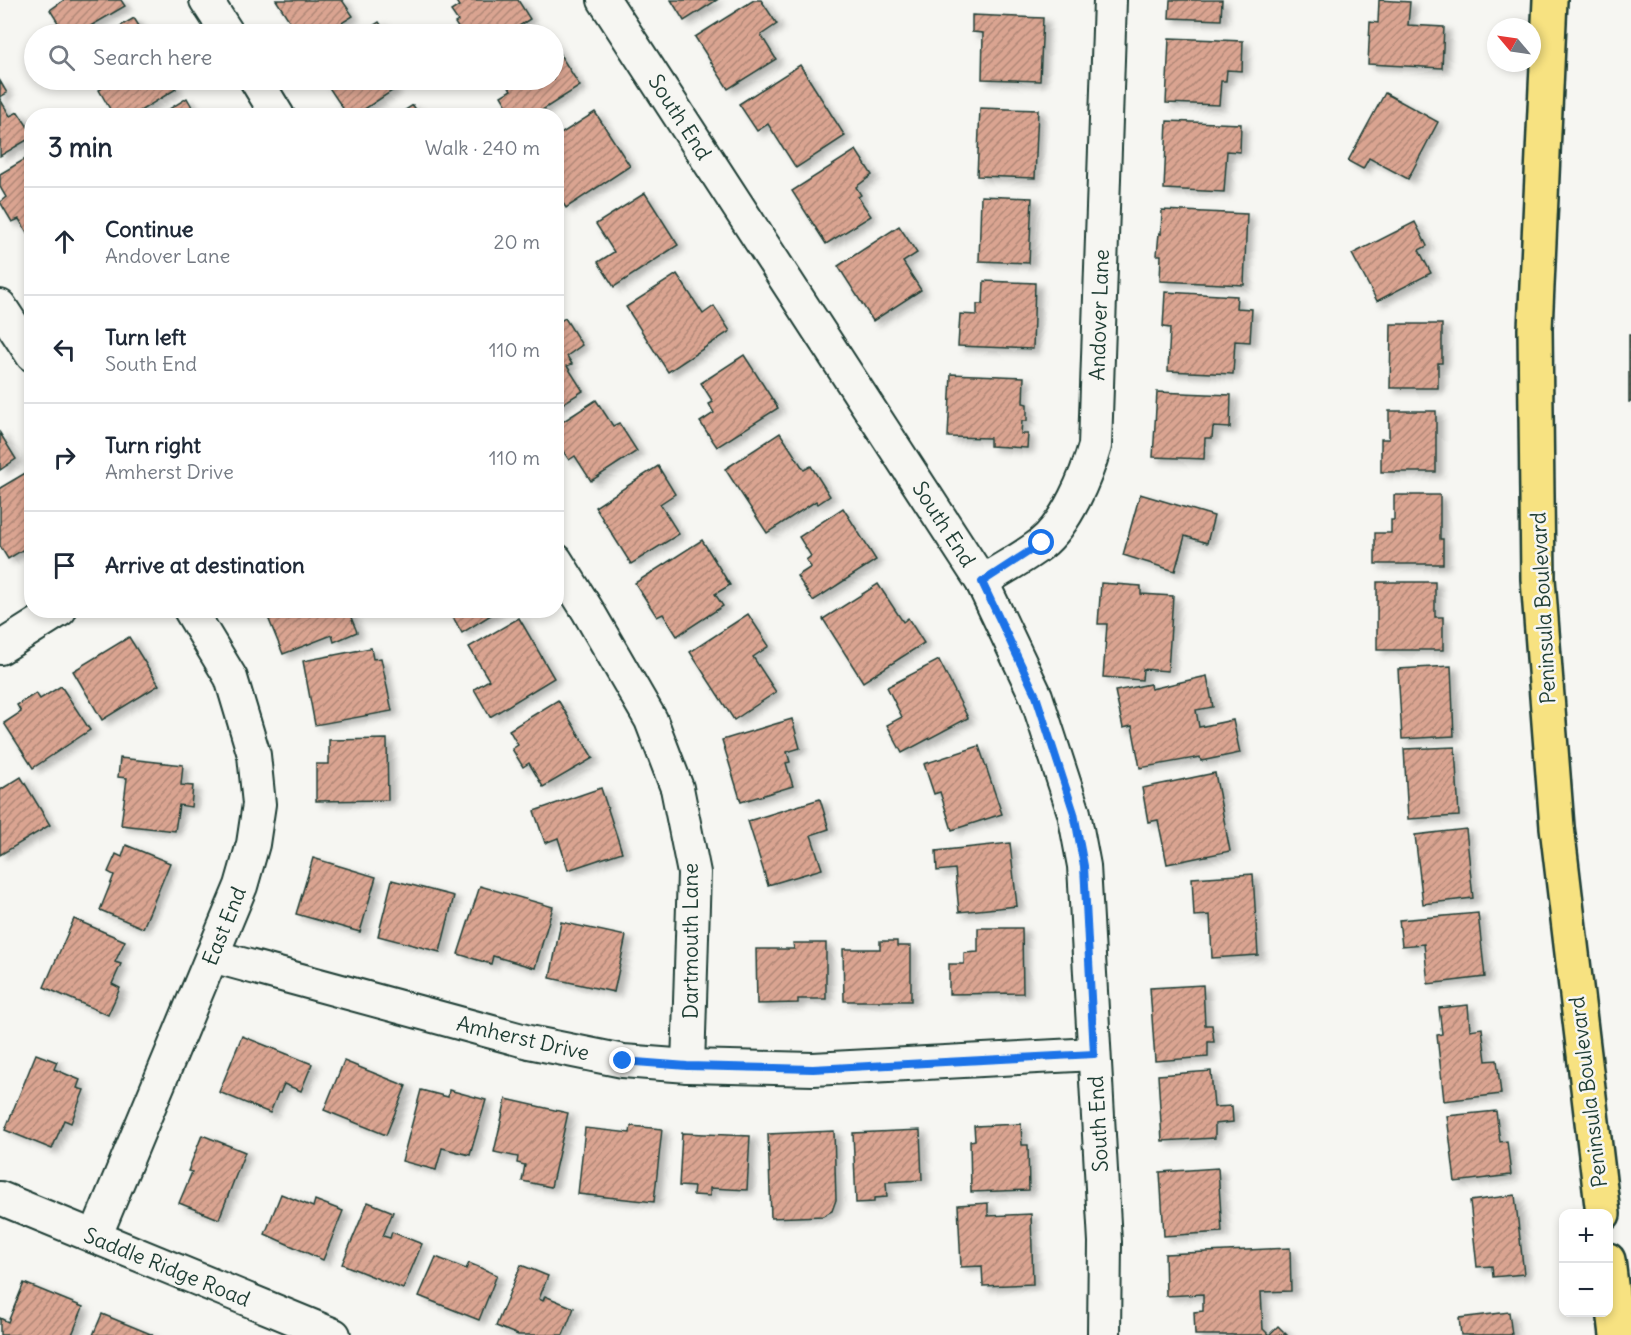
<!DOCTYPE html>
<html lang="en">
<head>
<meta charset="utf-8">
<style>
  body { margin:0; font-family:Delius,sans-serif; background:#f6f6f7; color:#1f2937 }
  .controls { position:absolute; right:18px; bottom:18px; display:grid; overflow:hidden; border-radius:12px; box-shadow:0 3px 9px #0003 }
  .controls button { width:54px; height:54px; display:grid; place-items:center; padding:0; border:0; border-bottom:2px solid #e0e1e3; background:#fff; color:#1f2937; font:30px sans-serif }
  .compass { position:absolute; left:1487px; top:18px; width:54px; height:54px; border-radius:50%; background:#fff; box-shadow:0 3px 9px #0003; rotate:299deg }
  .stop { position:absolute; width:18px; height:18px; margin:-14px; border:4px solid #1a73e8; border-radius:50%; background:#fff }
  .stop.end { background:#1a73e8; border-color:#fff; box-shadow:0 2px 6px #0008 }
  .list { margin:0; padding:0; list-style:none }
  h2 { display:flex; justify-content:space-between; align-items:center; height:78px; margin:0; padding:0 24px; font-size:26px }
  h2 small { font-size:20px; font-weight:400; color:#747a83 }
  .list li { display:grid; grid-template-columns:39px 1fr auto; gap:18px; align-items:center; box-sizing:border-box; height:108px; padding:0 24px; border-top:2px solid #e0e1e3 }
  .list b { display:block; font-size:22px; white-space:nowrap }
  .list p { margin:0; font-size:20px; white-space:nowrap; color:#747a83 }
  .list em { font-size:20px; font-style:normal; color:#747a83 }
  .icon { flex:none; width:33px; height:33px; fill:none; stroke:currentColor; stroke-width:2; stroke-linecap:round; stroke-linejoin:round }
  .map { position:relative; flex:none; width:1631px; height:1335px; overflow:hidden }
  .search { position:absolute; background:#fff; box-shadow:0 3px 9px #0003; left:24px; top:24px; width:540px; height:66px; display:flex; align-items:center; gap:15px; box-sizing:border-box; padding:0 21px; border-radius:33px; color:#747a83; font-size:22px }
  .panel { position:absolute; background:#fff; box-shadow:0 3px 9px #0003; left:24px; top:108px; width:540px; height:510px; border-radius:24px }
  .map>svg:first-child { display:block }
</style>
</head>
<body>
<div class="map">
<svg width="1631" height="1335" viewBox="0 0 1631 1335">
  <defs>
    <pattern id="building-hatch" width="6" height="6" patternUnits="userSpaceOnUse" patternTransform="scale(1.5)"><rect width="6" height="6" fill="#daa491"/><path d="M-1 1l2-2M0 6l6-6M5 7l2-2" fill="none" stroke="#b08777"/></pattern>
    <filter id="shadow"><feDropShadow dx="6" dy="4" stdDeviation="3" flood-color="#0004"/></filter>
  </defs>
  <rect width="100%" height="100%" fill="#f6f6f2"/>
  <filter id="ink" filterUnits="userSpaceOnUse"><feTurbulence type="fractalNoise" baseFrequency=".0167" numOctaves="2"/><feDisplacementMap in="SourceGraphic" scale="12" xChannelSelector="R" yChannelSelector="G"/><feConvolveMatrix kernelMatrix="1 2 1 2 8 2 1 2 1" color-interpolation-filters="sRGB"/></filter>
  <g filter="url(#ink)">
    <!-- building -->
    <g fill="url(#building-hatch)" stroke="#1f3d34" stroke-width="1.5" filter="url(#shadow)">
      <polygon points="64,0 121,0 125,6 77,34 65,34 50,10"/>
      <polygon points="276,0 342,0 353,16 324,34 298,34"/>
      <polygon points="455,0 518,0 530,19 507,34 462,34 455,23 458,21 451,11 459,6"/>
      <polygon points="671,0 717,0 684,21"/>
      <polygon points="754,0 761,0 777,24 761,35 776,59 728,89 695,37"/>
      <polygon points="1170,0 1222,0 1221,20 1169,18"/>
      <polygon points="1379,0 1410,2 1408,25 1444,27 1442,68 1368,64 1370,22 1378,23"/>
      <polygon points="972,15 1043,18 1040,81 982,79 983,33 972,32"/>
      <polygon points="134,18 144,34 107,34"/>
      <polygon points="379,22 387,34 360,34"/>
      <polygon points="1169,38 1243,41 1242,71 1227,70 1226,81 1221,81 1219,105 1166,103"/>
      <polygon points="554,45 580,86 533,116 513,116 501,96 511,90 508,85 511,83 508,80 554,80"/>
      <polygon points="800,65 845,136 796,168 768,124 757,131 739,104"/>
      <polygon points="113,80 171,80 176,89 132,116 114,116 99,90 114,81"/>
      <polygon points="324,80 389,80 395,89 354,116 348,116"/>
      <polygon points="0,81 7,93 0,97"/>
      <polygon points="1385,93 1438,122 1408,179 1369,158 1363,169 1348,161"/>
      <polygon points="187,98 197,116 158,116"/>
      <polygon points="0,99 10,116 18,112 32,133 32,137 0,156"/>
      <polygon points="413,105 420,116 396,116"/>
      <polygon points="980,108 1038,110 1035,178 977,176"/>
      <polygon points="595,112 630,166 566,208 556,192 556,178 563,173 558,164 561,161 556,154 556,137"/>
      <polygon points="1167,121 1241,124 1240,152 1227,151 1224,192 1164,189"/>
      <polygon points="856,150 872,175 856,187 861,195 858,197 871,216 826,244 792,191"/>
      <polygon points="32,155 32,232 28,234 19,219 12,222 0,202 6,197 0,187 0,174"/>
      <polygon points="645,193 678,245 614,287 598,262 614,252 596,224"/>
      <polygon points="981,196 1032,198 1029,263 979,261"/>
      <polygon points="1162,210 1247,214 1244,285 1160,281 1161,255 1157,255 1159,233 1161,234"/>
      <polygon points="1415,222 1427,246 1419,250 1431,273 1377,301 1352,254"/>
      <polygon points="899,226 917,253 903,262 921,290 873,321 838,266"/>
      <polygon points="677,274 703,314 714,306 730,331 668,372 626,307"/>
      <polygon points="984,281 1035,283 1033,349 958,346 960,314 977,315 977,304 983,304"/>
      <polygon points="1165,292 1237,296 1236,308 1252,309 1250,342 1235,341 1233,374 1168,371 1170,328 1163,327"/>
      <polygon points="565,318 582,345 567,356 572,364 567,366 583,391 556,408 556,324"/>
      <polygon points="1391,324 1442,324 1442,363 1438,363 1438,388 1390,388"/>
      <rect x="1629" y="335" width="2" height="67"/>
      <polygon points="744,355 778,408 717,447 700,422 714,413 709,404 713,402 701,383"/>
      <polygon points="951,374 1024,377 1023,403 1027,404 1027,421 1022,421 1021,434 1028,434 1027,448 990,446 990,438 948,437"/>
      <polygon points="1157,392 1231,395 1230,428 1213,427 1212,438 1205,438 1204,459 1153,457"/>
      <polygon points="596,400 613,426 619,423 637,451 591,481 575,456 569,460 556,441 556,426"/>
      <polygon points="1389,411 1436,411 1436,472 1381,472 1381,439 1389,439"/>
      <polygon points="0,433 16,459 0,470"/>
      <polygon points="780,433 804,470 811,466 830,496 818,504 816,501 767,533 725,469"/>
      <polygon points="658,466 675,494 660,504 679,534 631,564 595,507"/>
      <polygon points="27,472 32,479 32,544 8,559 0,546 0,488"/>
      <polygon points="1140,494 1214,516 1207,543 1185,536 1175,571 1123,555"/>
      <polygon points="1394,495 1440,495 1440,539 1443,539 1443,564 1375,564 1375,533 1391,533 1391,520 1394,520"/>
      <polygon points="843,508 876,560 813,601 797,576 811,567 806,560 811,556 799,537"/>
      <polygon points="702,540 730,585 715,594 723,606 677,636 663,614 657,617 635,583"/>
      <polygon points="1377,582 1435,582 1435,617 1443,617 1443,650 1377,650"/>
      <polygon points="1101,583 1141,586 1141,594 1173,596 1168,671 1143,669 1142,680 1103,677 1107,624 1098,624"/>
      <polygon points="878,584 903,622 908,618 924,643 863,682 823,619"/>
      <polygon points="265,610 348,610 357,632 334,642 332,635 283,654"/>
      <polygon points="449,610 499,610 462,633"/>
      <polygon points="748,614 769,646 753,657 776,692 734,720 690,652"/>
      <polygon points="519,618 554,678 490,717 474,689 489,680 469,647"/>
      <polygon points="129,637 159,685 102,720 73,671"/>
      <polygon points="371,648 373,659 381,658 392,711 315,725 303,661"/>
      <polygon points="939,660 968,718 902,753 887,725 902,717 887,687"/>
      <polygon points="1451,666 1454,736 1402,739 1398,669"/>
      <polygon points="1207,676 1213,707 1196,710 1199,727 1233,720 1240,753 1201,761 1200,757 1140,768 1132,726 1123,728 1115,691 1150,684 1151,689"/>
      <polygon points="61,686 90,730 33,768 4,723 21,712 17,705 36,693 40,699"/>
      <polygon points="558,700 593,758 543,787 529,763 523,767 512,749 518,745 509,730"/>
      <polygon points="792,719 800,748 787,752 790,762 786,763 793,786 741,802 722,740"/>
      <polygon points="387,739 388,800 316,801 316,764 329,764 329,740"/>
      <polygon points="979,746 1002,814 952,830 940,792 934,794 924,764"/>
      <polygon points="1455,747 1459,816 1408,819 1404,749"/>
      <polygon points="120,758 183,765 181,785 193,786 191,807 179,805 175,831 121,825 127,778 118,777"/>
      <polygon points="1215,773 1230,851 1167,864 1158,820 1148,822 1142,788"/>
      <polygon points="21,777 50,825 0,855 0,790"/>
      <polygon points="601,788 622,852 568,870 558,838 545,843 534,811"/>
      <polygon points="820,799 829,829 811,835 822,869 768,885 748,821"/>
      <polygon points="1466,829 1473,898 1423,904 1415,835"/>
      <polygon points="1010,843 1017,906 959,912 955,869 937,871 936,851"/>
      <polygon points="126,845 170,863 143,928 100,910 114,875 108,872 116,854 122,857"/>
      <polygon points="313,858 376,877 360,932 296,914"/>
      <polygon points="1253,874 1258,955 1212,958 1210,915 1194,916 1192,878"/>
      <polygon points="392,880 454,896 440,952 378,936"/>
      <polygon points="480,886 553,907 535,968 493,956 491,964 458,954"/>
      <polygon points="1478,913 1485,977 1428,984 1424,944 1402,946 1399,920"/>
      <polygon points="74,919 125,941 115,962 121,964 112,984 120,988 108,1015 44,987"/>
      <polygon points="561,922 626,936 614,992 550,978"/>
      <polygon points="978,928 1022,928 1023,993 949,994 949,964 964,964 964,953 978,952"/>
      <polygon points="880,941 897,941 897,946 911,946 911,1001 844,1001 843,949 880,949"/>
      <polygon points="793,943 826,943 826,999 798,999 798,1003 757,1004 756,949 794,949"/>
      <polygon points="1203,985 1205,1025 1212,1025 1214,1042 1208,1042 1208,1057 1155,1061 1150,988"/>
      <polygon points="1468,1005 1470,1030 1482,1028 1486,1061 1497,1060 1501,1094 1444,1101 1437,1035 1442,1034 1439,1008"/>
      <polygon points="242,1036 312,1064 301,1091 284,1084 280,1093 278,1093 270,1113 219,1092"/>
      <polygon points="36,1054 57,1062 54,1069 80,1080 77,1088 84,1090 71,1123 64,1120 52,1149 5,1130"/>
      <polygon points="344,1061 406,1086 386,1135 324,1110"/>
      <polygon points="1211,1071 1214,1107 1232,1106 1233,1122 1215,1124 1215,1138 1162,1141 1158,1075"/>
      <polygon points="421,1090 448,1097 449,1090 486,1100 470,1155 442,1148 436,1170 402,1161"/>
      <polygon points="506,1099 568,1113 551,1187 522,1181 525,1165 517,1163 518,1157 494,1152"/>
      <polygon points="1496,1111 1500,1142 1507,1141 1511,1175 1455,1182 1447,1116"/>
      <polygon points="1021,1124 1022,1145 1028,1145 1029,1190 971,1192 970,1141 975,1140 974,1126"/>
      <polygon points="631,1126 662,1129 654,1202 578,1194 585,1128 630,1133"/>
      <polygon points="920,1130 922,1180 886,1182 887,1197 874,1198 874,1202 856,1203 853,1133"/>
      <polygon points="834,1131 836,1200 832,1211 823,1216 771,1218 768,1134"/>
      <polygon points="682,1133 750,1136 747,1190 710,1188 710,1196 693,1195 694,1187 679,1186"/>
      <polygon points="202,1135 245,1152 219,1219 179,1203 192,1172 188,1171"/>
      <polygon points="1218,1168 1222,1232 1164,1236 1160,1172"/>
      <polygon points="281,1194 313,1207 315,1200 343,1211 323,1260 265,1234"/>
      <polygon points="1515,1195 1524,1274 1493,1277 1492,1266 1477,1267 1470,1201"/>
      <polygon points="368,1202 393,1212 383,1236 390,1238 392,1232 422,1244 403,1289 342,1264"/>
      <polygon points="988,1203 988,1216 1031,1214 1033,1284 983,1286 982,1266 961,1267 958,1205"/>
      <polygon points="1290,1248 1291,1291 1261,1292 1263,1329 1269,1335 1278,1326 1287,1335 1195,1335 1194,1312 1203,1311 1203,1294 1166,1296 1165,1254"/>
      <polygon points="436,1257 466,1269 469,1263 497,1275 479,1320 419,1296"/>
      <polygon points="521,1265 548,1276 539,1299 543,1301 545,1296 574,1308 563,1335 518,1335 496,1326"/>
      <polygon points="24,1283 83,1307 72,1335 0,1335 0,1318 8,1322"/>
      <polygon points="1509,1312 1512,1335 1461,1335 1459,1318"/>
      <polygon points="102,1314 153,1335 93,1335"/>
    </g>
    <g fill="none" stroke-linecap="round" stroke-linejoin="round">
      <!-- minor casing -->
      <g stroke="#1f3d34" stroke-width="36">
        <g id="minor">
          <polyline points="206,0 228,34"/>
          <polyline points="604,0 982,582 1036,696 1074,813 1084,866 1105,1242 1104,1335"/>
          <polyline points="256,80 278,116"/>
          <polyline points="0,306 32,355"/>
          <polyline points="556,560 588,611 651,720 677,788 694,873 688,1066"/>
          <path d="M 982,582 C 1001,569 1023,558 1041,544 C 1067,523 1086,477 1095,446 L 1110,0"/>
          <polyline points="0,648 60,610"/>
          <polyline points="212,956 529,1042 623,1061 688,1066 813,1069 1094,1054"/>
          <polyline points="0,1198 334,1335"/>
          <polyline points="95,1237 241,886 253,844 259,804 254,755 231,678 190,610"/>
        </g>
      </g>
      <!-- major casing -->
      <g stroke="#1f3d34" stroke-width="38">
        <g id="major">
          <polyline points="1550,0 1535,329 1538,579 1557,827 1603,1214"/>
          <polyline points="1608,1260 1617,1335"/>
        </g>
      </g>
      <!-- minor -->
      <use href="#minor" stroke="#f6f6f2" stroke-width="32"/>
      <!-- major -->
      <use href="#major" stroke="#f7e281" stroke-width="33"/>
    </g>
  </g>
  <g fill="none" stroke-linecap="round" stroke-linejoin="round" filter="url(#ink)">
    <!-- route -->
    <polyline stroke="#1a73e8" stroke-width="8" points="623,1061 687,1066 813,1069 1094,1054 1084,866 1074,813 1036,696 982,582 1042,543"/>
  </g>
  <g text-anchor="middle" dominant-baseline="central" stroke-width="5" stroke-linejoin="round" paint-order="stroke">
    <!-- street labels -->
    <g font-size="21" fill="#1f3d34" stroke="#f6f6f2">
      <text transform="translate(680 117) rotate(57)">South End</text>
      <text transform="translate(1099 315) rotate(-88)">Andover Lane</text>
      <text transform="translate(944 524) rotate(57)">South End</text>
      <text transform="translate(1543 608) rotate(-93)">Peninsula Boulevard</text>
      <text transform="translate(224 926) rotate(-68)">East End</text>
      <text transform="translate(690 941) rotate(-90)">Dartmouth Lane</text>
      <text transform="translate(523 1038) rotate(13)">Amherst Drive</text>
      <text transform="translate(1588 1092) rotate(-97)">Peninsula Boulevard</text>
      <text transform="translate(1098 1124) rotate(-93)">South End</text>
      <text transform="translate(167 1267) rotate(22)">Saddle Ridge Road</text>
    </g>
  </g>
</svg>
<div class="controls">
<button>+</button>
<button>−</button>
</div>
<svg class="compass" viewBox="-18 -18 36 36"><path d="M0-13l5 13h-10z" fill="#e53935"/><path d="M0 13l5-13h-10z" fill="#747a83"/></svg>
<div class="stop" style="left:1042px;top:543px"></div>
<div class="stop end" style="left:623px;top:1061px"></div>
<div class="search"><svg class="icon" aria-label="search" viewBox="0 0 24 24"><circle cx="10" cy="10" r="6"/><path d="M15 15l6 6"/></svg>Search here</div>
<section class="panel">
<h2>3 min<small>Walk · 240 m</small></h2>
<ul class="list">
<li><svg class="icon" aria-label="ahead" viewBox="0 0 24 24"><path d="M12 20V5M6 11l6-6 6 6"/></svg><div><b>Continue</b><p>Andover Lane</p></div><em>20 m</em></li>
<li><svg class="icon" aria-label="left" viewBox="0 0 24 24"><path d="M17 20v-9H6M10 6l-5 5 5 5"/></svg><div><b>Turn left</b><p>South End</p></div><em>110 m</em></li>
<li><svg class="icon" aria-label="right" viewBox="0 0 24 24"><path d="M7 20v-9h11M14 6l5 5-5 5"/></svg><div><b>Turn right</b><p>Amherst Drive</p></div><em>110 m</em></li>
<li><svg class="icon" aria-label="arrive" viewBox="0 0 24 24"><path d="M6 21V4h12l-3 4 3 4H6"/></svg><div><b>Arrive at destination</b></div></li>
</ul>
</section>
</div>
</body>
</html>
